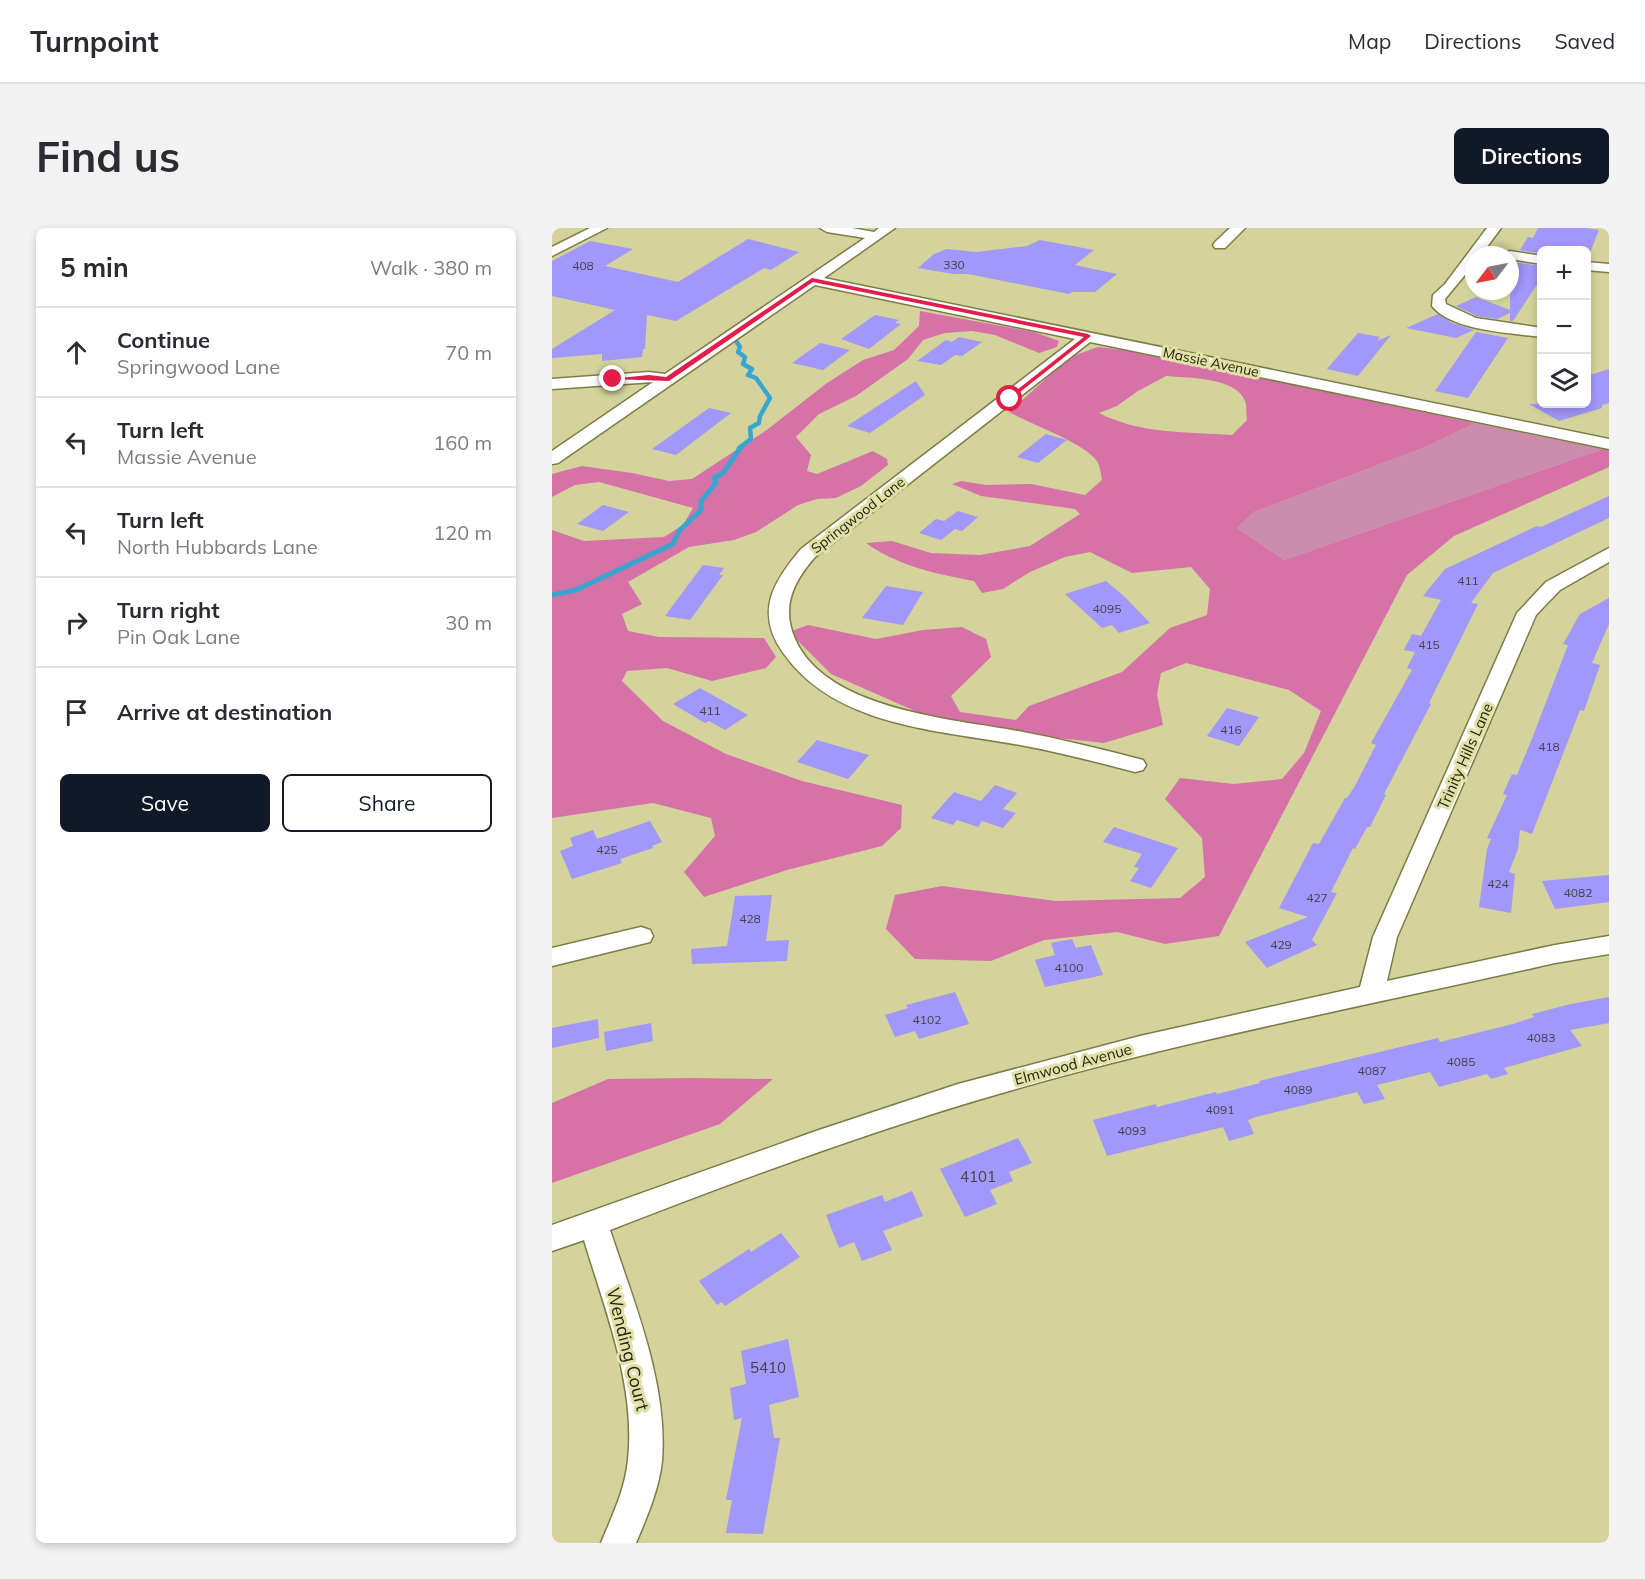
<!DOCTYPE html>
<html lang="en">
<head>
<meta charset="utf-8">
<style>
  body { margin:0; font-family:Mulish,sans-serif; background:#f2f2f3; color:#2b2b33 }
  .controls { position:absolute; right:18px; top:18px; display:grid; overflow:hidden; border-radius:9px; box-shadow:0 3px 9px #0003 }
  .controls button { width:54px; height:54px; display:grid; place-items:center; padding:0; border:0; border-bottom:2px solid #e1e1e2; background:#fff; color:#2b2b33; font:30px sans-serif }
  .compass { position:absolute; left:913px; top:18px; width:54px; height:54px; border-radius:50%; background:#fff; box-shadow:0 3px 9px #0003; rotate:238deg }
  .stop { position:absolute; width:18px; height:18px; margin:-14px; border:4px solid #e11d48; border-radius:50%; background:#fff }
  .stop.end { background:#e11d48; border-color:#fff; box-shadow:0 2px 6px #0008 }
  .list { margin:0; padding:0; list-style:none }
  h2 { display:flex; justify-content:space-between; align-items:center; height:78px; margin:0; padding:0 24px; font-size:26px }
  h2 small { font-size:20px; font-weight:400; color:#7c7c81 }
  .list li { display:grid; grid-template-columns:39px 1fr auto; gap:18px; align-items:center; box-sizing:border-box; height:90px; padding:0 24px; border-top:2px solid #e1e1e2 }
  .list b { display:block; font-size:22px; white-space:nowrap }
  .list p { margin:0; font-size:20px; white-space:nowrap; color:#7c7c81 }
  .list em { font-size:20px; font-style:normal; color:#7c7c81 }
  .actions { display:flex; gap:12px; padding:18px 24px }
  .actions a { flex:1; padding:14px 0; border:2px solid #111827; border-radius:9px; text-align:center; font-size:21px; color:#111827 }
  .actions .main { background:#111827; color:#fff }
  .icon { flex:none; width:33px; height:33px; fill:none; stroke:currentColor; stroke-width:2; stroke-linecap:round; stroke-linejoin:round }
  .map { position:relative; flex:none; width:1057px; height:1315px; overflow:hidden; border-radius:9px }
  header { display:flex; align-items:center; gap:36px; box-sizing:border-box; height:84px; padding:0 30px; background:#fff; border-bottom:2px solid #e1e1e2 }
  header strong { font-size:28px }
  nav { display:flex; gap:33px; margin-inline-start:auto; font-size:21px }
  .intro { display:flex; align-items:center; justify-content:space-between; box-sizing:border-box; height:144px; padding:0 36px }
  h1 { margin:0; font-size:42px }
  .button { padding:15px 27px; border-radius:9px; background:#111827; color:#fff; font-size:21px; font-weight:700 }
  main { display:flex; gap:36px; padding:0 36px }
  aside { flex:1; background:#fff; border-radius:9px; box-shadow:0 3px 9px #0003 }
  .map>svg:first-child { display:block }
</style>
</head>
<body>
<header>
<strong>Turnpoint</strong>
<nav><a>Map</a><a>Directions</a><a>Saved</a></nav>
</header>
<div class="intro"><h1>Find us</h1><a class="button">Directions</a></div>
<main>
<aside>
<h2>5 min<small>Walk · 380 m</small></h2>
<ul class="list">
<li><svg class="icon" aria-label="ahead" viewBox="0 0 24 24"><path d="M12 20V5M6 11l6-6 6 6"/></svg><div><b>Continue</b><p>Springwood Lane</p></div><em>70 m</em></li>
<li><svg class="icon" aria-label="left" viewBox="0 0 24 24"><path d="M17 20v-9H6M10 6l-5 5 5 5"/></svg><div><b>Turn left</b><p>Massie Avenue</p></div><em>160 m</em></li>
<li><svg class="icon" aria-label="left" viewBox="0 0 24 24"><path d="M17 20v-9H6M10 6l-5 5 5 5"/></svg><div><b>Turn left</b><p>North Hubbards Lane</p></div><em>120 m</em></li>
<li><svg class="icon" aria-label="right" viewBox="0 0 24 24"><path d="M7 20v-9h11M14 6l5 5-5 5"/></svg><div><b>Turn right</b><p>Pin Oak Lane</p></div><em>30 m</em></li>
<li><svg class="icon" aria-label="arrive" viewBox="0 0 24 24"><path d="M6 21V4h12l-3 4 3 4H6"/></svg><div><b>Arrive at destination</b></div></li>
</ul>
<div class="actions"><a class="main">Save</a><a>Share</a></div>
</aside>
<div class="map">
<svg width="1057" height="1315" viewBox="0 0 1057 1315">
  <rect width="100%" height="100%" fill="#d3d39b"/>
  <!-- green -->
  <polygon fill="#cb8cac" points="923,195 1051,221 732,332 685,300 702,284 876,218"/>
  <!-- forest -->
  <g fill="#d772a9" fill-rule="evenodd">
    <polygon points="368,83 482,104 507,113 505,119 487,125 443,107 420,103 393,105 371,112 356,131 304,168 267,186 244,209 259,227 255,243 265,246 321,223 335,231 336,237 309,258 284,270 265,271 246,277 204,304 182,312 137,319 76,354 90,376 70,386 76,403 107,409 212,410 224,429 214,440 160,453 115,440 75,443 70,453 111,493 174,526 250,553 350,577 349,600 330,618 235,642 152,669 132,644 163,608 159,590 101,575 0,590 0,302 32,313 112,309 131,297 141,280 47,254 23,257 0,269 0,246 30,238 80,245 117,253 140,251 216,201 275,155 311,132 342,122 367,98"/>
    <path d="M 546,119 L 580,123 L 923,195 L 876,218 L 702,284 L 685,300 L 732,332 L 1051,221 L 1057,222 L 1057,239 L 902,308 L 855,347 L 667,708 L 613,716 L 565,704 L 492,712 L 439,733 L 363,731 L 334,701 L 343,667 L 390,658 L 504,673 L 628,670 L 653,649 L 650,610 L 613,571 L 628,550 L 682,556 L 730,551 L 752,525 L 769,483 L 737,462 L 634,435 L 609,445 L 605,466 L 611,497 L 552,515 L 469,506 L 372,487 L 279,446 L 237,404 L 256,397 L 324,411 L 371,402 L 410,399 L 434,411 L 439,429 L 399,468 L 408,484 L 464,492 L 477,478 L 570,444 L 618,400 L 655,387 L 658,361 L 639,339 L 580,345 L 538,324 L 513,329 L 478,344 L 451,361 L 430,365 L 422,353 C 384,346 346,338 314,315 L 340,313 L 379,325 L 428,327 L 478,318 L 528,286 L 523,281 L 429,268 L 400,256 L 409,253 L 434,257 L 479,256 L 533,267 L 550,252 C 549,247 548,238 545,233 C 531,214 480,197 457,184 L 518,129 ZM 614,148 C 636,150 684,149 693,173 C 695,178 694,186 695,192 L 680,207 C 636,204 587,206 547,185 L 565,178 L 586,163 Z"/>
    <polygon points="140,850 221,851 168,896 0,955 0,875 56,851"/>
  </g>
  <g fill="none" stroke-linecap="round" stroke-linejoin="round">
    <!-- stream-far1 -->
    <polyline stroke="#39a6cf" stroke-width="4.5" points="184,113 188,119 186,124 193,129 191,136 200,141 196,147 204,150 218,170 208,188 207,195 198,200 199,211 187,220"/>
    <!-- stream -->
    <polyline stroke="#39a6cf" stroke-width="5" points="0,367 24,362 121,316 127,303 149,282 149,273 164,255 162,250 171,245 189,219"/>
  </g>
  <!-- building -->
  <g fill="#a297fa">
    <polygon points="986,0 1034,0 1047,2 1038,25 1035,22 990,19 990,26 968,22 976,9 981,10"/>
    <polygon points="196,11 247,24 219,42 212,40 124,93 95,87 93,121 91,121 90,129 50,133 50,126 0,130 0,121 63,82 0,68 0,33 38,13 81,21 53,38 126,54"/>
    <polygon points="488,12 542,22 523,37 565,46 543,64 520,64 517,66 416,46 401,46 366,40 382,26 395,21 424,24 475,18"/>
    <polygon points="961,34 990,38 990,59 984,58 961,93 958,93 958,85 945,91 925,88 904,78 924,69 958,82 958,40"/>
    <polygon points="886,86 900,95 922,102 904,110 854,100"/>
    <polygon points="323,87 347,92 343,95 349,96 317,121 289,111"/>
    <polygon points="924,104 956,110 916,170 883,163"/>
    <polygon points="806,105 828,109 825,113 839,107 806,148 775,141"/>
    <polygon points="407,109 430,114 410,128 403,127 389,137 365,133 394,112 400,114"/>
    <polygon points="268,115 298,122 271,142 240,135"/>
    <polygon points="1057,141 1057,175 1050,177 1050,180 1007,193 977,176 1035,176 1035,148"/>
    <polygon points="364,153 373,167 318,205 295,198"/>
    <polygon points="157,180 179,185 124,227 100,221"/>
    <polygon points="494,206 515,212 486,235 465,229"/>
    <polygon points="1057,268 1057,290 941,345 919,375 926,376 877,475 879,476 832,566 834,567 818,599 815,599 803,621 801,620 779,664 785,665 760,712 765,717 715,740 693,714 756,689 727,680 761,615 767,616 793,570 795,570 803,558 824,517 819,515 860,442 855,440 863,424 852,422 860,406 869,408 889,372 871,368 893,341 985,298 989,299"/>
    <polygon points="51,277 77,284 51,303 25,296"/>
    <polygon points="406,283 426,289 410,303 403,301 389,312 367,305 384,291 392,293"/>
    <polygon points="151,337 172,340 167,347 171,347 138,392 113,388"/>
    <polygon points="554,353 573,369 598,395 567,405 560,397 550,400 513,366"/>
    <polygon points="334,358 371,364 351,397 310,390"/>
    <polygon points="1057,370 1057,396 1040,435 1048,437 1032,483 1028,482 980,606 968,602 966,621 957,644 963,646 959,685 927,679 935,621 939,611 935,610 955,567 951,566 960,546 965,547 981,508 1016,417 1011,416 1028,386"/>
    <polygon points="148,460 196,487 173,502 157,493 153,495 121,476"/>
    <polygon points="675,480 707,489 687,518 655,508"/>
    <polygon points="265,512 317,527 296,551 245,534"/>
    <polygon points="443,557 465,565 451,581 464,585 451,600 430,593 426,599 405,592 401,597 379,590 402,564 429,573"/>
    <polygon points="98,593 110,614 100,618 101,620 68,631 70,635 20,651 8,623 21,618 18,610 41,602 45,611"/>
    <polygon points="562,599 626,620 599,660 578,653 587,640 582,639 590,626 551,614"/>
    <polygon points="1057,647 1057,674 1003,681 990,653"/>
    <polygon points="220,667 214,713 237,712 235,733 140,736 139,721 175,718 183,668"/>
    <polygon points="520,711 524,720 539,717 551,747 493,759 483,732 503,727 499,715"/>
    <polygon points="403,764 417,796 367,811 363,803 343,809 333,787 356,780 354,777"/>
    <polygon points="1057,769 1057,795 1018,802 1030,818 952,840 956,846 939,851 935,846 887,859 878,844 825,857 833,871 812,876 805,864 704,889 696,892 702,906 677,913 671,899 555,928 541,892 604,876 605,879 664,864 665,866 708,855 707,853 886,810 888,814 961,796 982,789 980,786 1019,776"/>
    <polygon points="46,791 47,810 0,820 0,800"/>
    <polygon points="99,795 101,813 54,823 52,804"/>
    <polygon points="466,910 480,935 457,944 461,953 438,962 445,976 413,989 388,941"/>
    <polygon points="360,963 371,988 331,1003 340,1022 310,1033 302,1014 287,1020 274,987 330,967 333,974"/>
    <polygon points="229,1005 248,1029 173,1078 170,1074 165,1077 147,1053 197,1021 199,1024"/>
    <polygon points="236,1111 247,1169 217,1177 222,1210 228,1210 211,1306 174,1305 180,1272 174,1272 190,1190 182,1192 178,1160 194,1156 189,1123"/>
  </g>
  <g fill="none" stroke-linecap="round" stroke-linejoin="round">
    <!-- street casing -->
    <g stroke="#7d7c47" stroke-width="3">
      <g id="street">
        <polygon points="38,0 55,0 0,28 0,19"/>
        <path d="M 268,0 L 300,0 L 322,4 L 327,0 L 343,0 L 272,50 L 1057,211 L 1057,221 L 538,114 L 263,329 C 241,354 229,379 243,411 C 274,482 401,491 466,503 C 508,511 550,521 591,532 L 594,537 L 591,542 L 583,544 C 545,534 506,524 468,517 C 387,502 284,499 232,426 C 202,385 221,354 249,321 L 523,111 L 263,57 L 6,235 L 0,236 L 0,223 L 101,154 L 0,161 L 0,151 L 97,144 L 113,146 L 313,10 L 275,4 Z"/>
        <polygon points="678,0 693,0 673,20 663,20 661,17 663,14"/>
        <path d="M 935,0 L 949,0 L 929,27 L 922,27 L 922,36 L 893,71 L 894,76 L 924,90 L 990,100 L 990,109 C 959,105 900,103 880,78 L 881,67 L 893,56 Z"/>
        <polygon points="958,23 990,28 990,36 958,31 958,27 951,27"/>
        <polygon points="1034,34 1057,36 1057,44 1034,42"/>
        <path d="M 1057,320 L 1057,334 L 1008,362 L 984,387 L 845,709 L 835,753 L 1003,717 L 1057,708 L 1057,726 L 1003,735 C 818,777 632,812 450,865 C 318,903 187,952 58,1002 C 82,1075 116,1155 110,1233 C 107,1261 95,1289 84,1315 L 49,1315 C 60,1288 73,1262 76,1232 C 84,1158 53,1082 32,1012 L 0,1023 L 0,997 L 264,903 L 406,856 L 588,808 L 808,759 L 821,709 L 965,385 L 994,354 Z"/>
        <polygon points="89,699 98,702 101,708 98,714 0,738 0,720"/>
      </g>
    </g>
    <!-- street -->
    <use href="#street" fill="#fff" fill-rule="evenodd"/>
  </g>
  <!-- route -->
  <polygon fill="#e11d48" points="260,50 536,106 539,108 458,172 456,169 532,109 261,54 117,153 58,151 97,147 114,149"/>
  <g text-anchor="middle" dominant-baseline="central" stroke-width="6" stroke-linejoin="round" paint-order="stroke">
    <!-- number labels -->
    <g font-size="12" fill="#44424a">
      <text x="402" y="36">330</text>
      <text x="31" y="37">408</text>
      <text x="916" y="352">411</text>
      <text x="555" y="380">4095</text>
      <text x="877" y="416">415</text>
      <text x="158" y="482">411</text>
      <text x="679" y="501">416</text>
      <text x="997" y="518">418</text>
      <text x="55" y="621">425</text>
      <text x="946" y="655">424</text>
      <text x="1026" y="664">4082</text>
      <text x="765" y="669">427</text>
      <text x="198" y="690">428</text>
      <text x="729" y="716">429</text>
      <text x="517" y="739">4100</text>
      <text x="375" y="791">4102</text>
      <text x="989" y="809">4083</text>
      <text x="909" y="833">4085</text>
      <text x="820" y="842">4087</text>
      <text x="746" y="861">4089</text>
      <text x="668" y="881">4091</text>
      <text x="580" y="902">4093</text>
    </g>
    <!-- far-street labels -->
    <g font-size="14" fill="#25250f" stroke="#e0e0a7">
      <text transform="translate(659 134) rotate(12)">Massie Avenue</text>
      <text transform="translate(306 287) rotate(-38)">Springwood Lane</text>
    </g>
    <!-- street labels -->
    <g font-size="15" fill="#25250f" stroke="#e0e0a7">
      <text transform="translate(913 528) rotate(-66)">Trinity Hills Lane</text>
      <text transform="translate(521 836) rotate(-15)">Elmwood Avenue</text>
    </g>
    <!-- near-number labels -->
    <g font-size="15" fill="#44424a">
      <text x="426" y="948">4101</text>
      <text x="216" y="1139">5410</text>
    </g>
    <!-- near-street labels -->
    <g font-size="18" fill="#25250f" stroke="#e0e0a7">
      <text transform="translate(76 1121) rotate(76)">Wending Court</text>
    </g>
  </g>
</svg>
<div class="controls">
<button>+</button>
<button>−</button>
<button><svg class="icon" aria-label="layers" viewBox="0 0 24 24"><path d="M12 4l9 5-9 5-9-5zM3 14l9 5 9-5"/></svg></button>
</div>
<svg class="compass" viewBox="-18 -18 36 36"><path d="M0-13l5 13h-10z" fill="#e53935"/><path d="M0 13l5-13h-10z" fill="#7c7c81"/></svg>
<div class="stop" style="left:458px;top:171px"></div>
<div class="stop end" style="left:61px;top:151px"></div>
</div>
</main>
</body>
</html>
